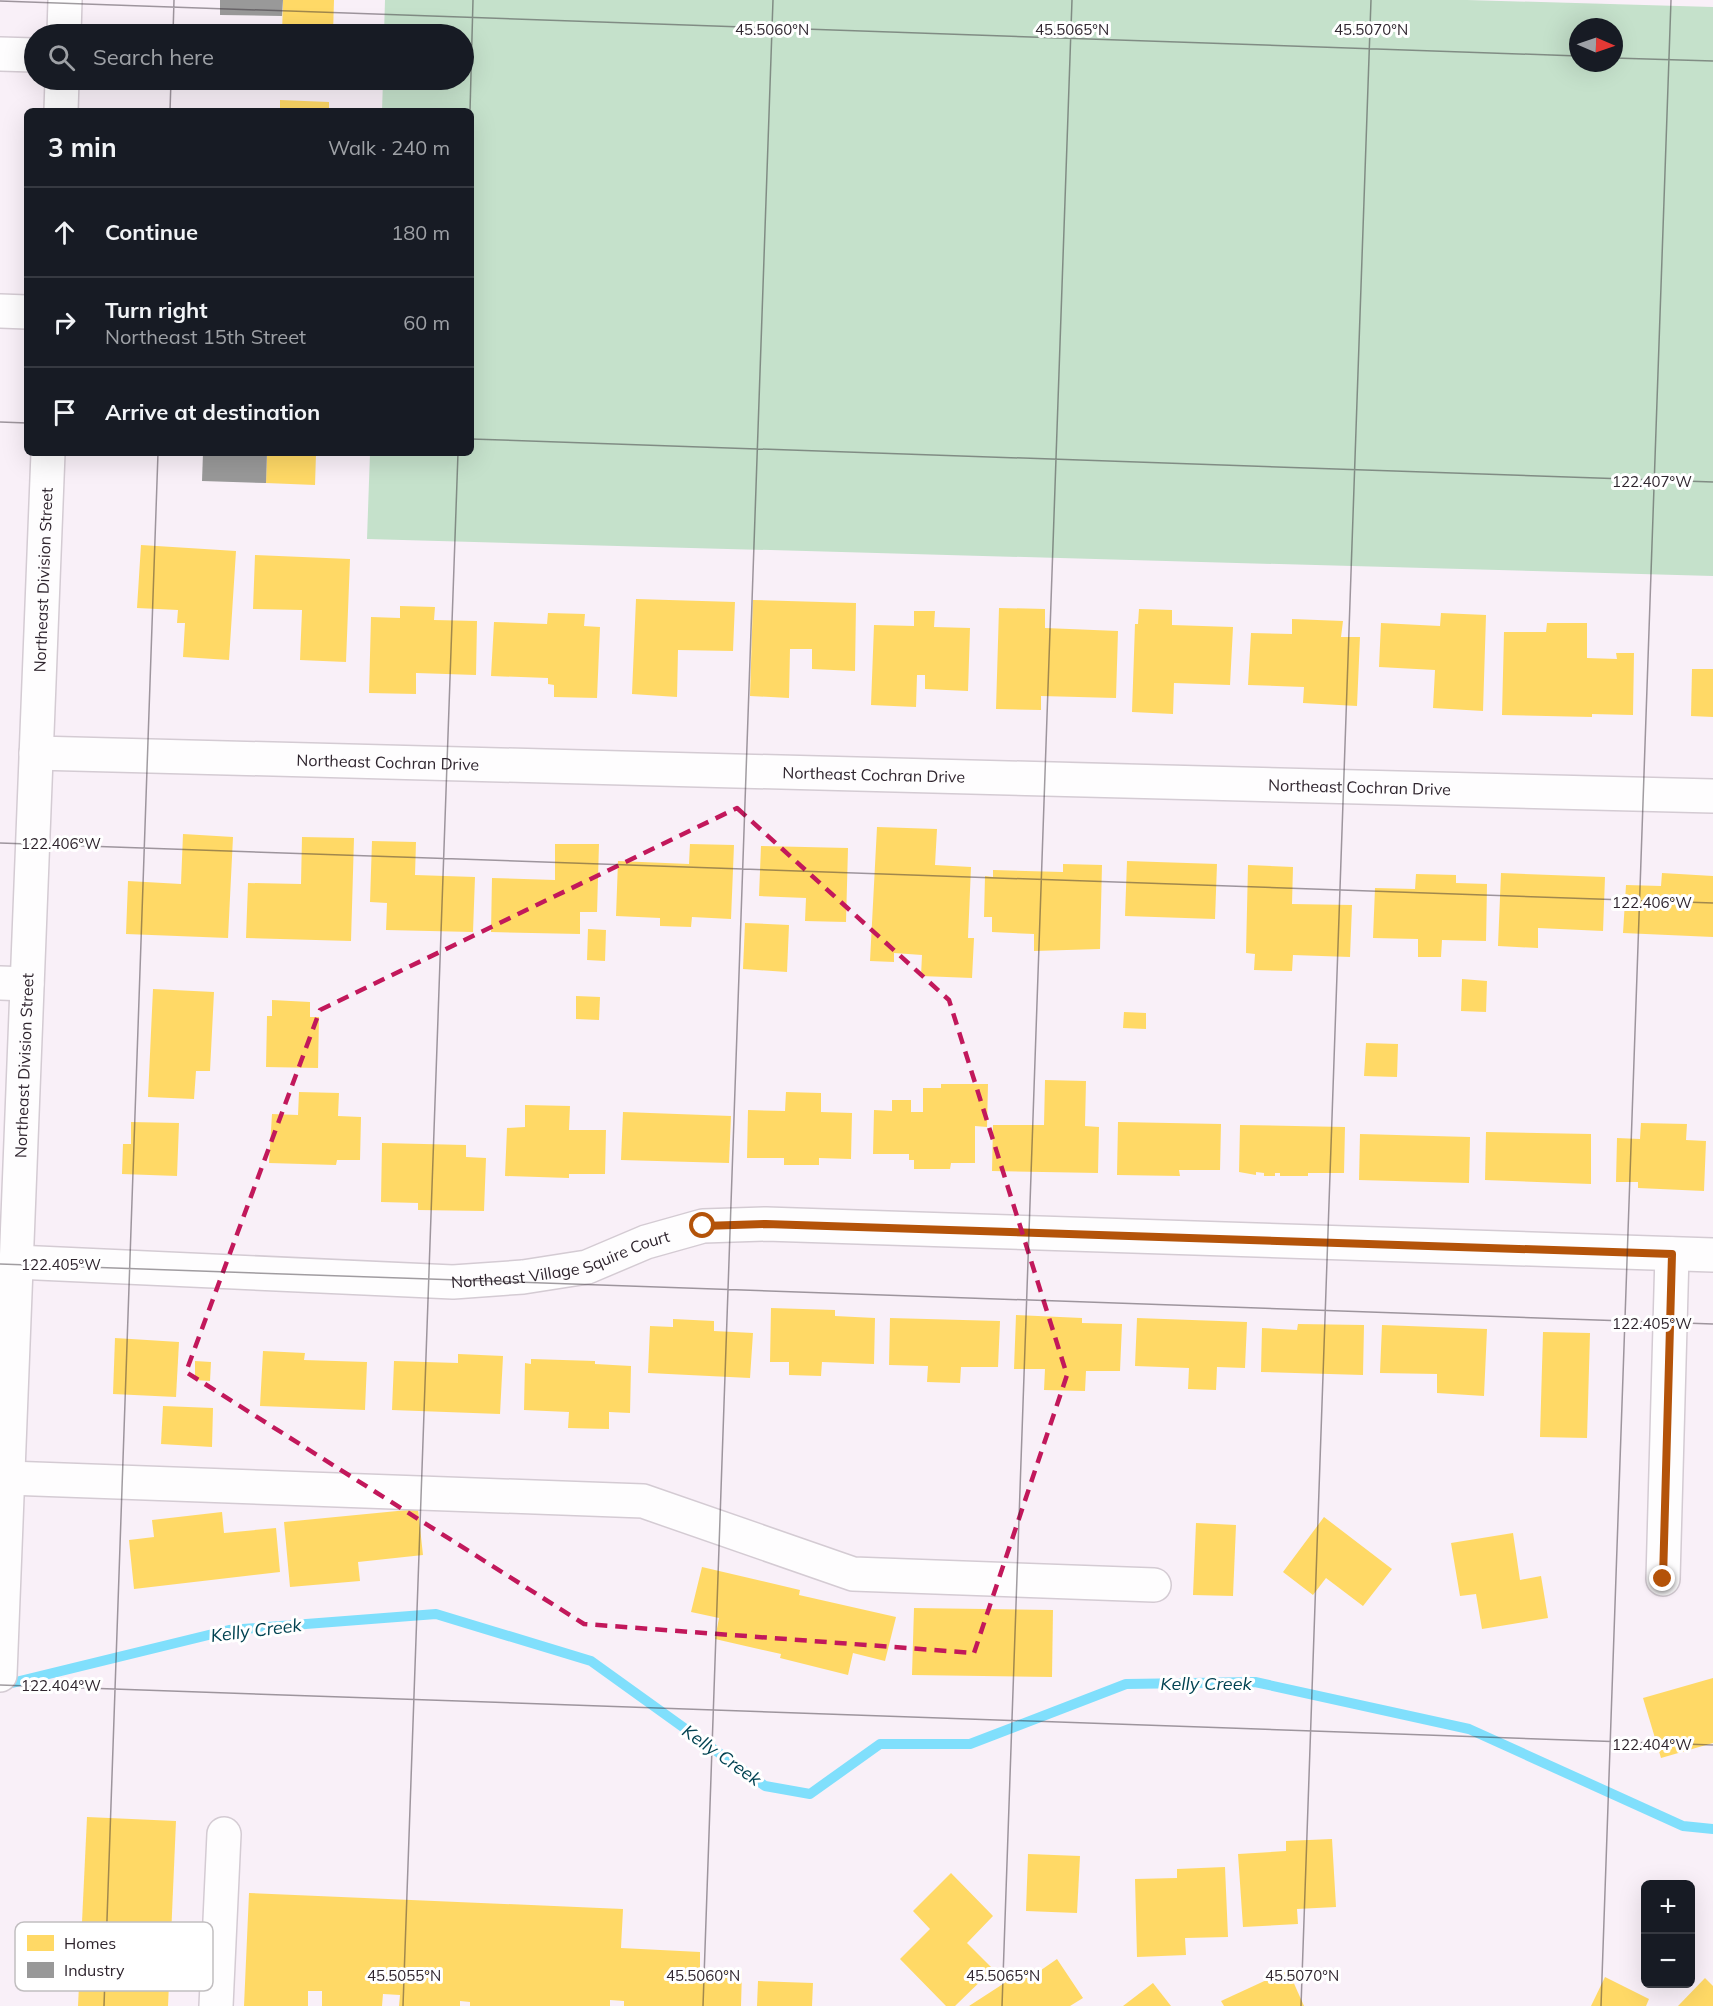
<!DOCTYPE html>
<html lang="en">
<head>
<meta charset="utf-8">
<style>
  body { margin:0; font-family:Mulish,sans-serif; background:#242831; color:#f1f3f6 }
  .controls { position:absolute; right:18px; bottom:18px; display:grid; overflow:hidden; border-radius:9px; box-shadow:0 6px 24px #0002 }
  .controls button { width:54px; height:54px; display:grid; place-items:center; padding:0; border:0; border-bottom:2px solid #363941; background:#171b24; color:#f1f3f6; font:30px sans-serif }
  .compass { position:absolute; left:1569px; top:18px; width:54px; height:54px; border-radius:50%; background:#171b24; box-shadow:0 6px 24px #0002; rotate:92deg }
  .stop { position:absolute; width:18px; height:18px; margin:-14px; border:4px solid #b45309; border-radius:50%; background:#fff }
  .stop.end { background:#b45309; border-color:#fff; box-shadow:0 2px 6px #0008 }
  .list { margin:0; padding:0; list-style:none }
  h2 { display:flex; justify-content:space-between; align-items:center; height:78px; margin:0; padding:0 24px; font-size:26px }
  h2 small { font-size:20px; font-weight:400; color:#9ea1a6 }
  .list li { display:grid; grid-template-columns:39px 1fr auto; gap:18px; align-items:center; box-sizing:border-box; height:90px; padding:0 24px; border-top:2px solid #363941 }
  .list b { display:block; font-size:22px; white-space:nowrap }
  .list p { margin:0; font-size:20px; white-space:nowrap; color:#9ea1a6 }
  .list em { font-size:20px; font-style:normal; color:#9ea1a6 }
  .icon { flex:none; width:33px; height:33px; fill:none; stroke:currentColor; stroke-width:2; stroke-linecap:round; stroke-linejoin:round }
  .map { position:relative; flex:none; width:1713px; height:2006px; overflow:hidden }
  .search { position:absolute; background:#171b24; box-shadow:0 6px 24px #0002; left:24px; top:24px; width:450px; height:66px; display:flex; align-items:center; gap:15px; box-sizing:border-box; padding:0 21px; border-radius:33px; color:#9ea1a6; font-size:22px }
  .panel { position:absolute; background:#171b24; box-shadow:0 6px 24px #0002; left:24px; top:108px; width:450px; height:348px; border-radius:9px }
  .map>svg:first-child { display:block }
</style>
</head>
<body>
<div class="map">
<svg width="1713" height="2006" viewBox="0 0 1713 2006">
  <rect width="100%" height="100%" fill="#f9f0f8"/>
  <!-- green -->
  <path fill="#c5e1cb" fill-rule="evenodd" d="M 385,0 L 1467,0 L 1713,7 L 1713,576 L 367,539 L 370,453 L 471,453 L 471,111 L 382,111 L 383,80 L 464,80 L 464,34 L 384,34 ZM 1578,27 L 1614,27 L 1614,63 L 1578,63 Z"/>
  <!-- homes -->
  <g fill="#ffd966">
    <polygon points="283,0 334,0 333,34 282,34"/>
    <polygon points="280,80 332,80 332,85 280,83"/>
    <polygon points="280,100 329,102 329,111 280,111"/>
    <polygon points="267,453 316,453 315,485 266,483"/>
    <polygon points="141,545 236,551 229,660 183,657 185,623 177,623 178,610 137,608"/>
    <polygon points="255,555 350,559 346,662 300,660 302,610 253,609"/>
    <polygon points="636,599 735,602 733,651 678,650 677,697 632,694"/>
    <polygon points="753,600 856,603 855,671 812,669 812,649 790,649 789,698 750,696"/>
    <polygon points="400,606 435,607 434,620 477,621 476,675 416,673 416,694 369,693 371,617 400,618"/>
    <polygon points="999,608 1045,609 1045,628 1118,631 1116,698 1041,696 1041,710 996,709"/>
    <polygon points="1139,609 1172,610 1172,625 1233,627 1230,685 1174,683 1173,714 1132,712 1135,624 1138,624"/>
    <polygon points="914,611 935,611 934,627 970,628 968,691 925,689 925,675 917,675 916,707 871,705 874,625 914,626"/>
    <polygon points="548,613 585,614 584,626 600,627 597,698 554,697 554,685 548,684 548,678 491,676 494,622 547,624"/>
    <polygon points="1441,613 1486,615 1483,711 1433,708 1435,670 1379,667 1381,623 1440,626"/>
    <polygon points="1292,619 1343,621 1341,637 1360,637 1357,706 1303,703 1304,687 1248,685 1251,633 1292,634"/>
    <polygon points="1547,623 1587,623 1587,658 1617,659 1616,653 1634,653 1633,715 1592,714 1592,717 1502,715 1504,632 1546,632"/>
    <polygon points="1692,669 1713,669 1713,717 1691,716"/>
    <polygon points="877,827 937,829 935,865 971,867 968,938 974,938 972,978 921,976 922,955 894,953 894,962 870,961"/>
    <polygon points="183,834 233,837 228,938 126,934 128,881 181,884"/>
    <polygon points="302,837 354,838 351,941 246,938 248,883 301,884"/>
    <polygon points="372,841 416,842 415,875 475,877 473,932 386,930 387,903 370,902"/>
    <polygon points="555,844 599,844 597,912 580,912 580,934 491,932 492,878 555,880"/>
    <polygon points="690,844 734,845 731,919 692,917 691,927 660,926 660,918 616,916 618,861 689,864"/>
    <polygon points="761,846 848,848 846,922 805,921 806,898 759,896"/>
    <polygon points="1127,861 1217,864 1215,919 1125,916"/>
    <polygon points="1063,864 1102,865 1100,949 1034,951 1034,934 992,932 992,917 984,917 985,876 993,877 993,870 1063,872"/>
    <polygon points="1248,865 1293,867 1292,904 1352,905 1350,957 1293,955 1292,971 1254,970 1255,954 1246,953"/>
    <polygon points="1501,873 1605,877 1603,931 1538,928 1538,948 1498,946"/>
    <polygon points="1662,873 1713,876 1713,937 1623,933 1626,885 1661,886"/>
    <polygon points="1416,874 1456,875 1456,883 1487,884 1486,941 1442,940 1441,957 1418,957 1418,939 1373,938 1375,888 1415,889"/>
    <polygon points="745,923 789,925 787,972 743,969"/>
    <polygon points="588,929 606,930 605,961 587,960"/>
    <polygon points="1462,979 1487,981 1486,1012 1461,1011"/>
    <polygon points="153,989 214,992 210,1071 196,1071 194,1099 148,1097"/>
    <polygon points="576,996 600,997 599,1020 576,1019"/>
    <polygon points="272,1000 310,1002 310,1017 319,1017 318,1068 266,1067 267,1016 272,1016"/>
    <polygon points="1124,1012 1146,1013 1146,1029 1123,1028"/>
    <polygon points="1366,1043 1398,1044 1397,1077 1364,1076"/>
    <polygon points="1045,1080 1086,1081 1085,1126 1099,1127 1098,1173 992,1171 993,1125 1044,1125"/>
    <polygon points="941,1084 988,1084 987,1127 975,1126 975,1163 951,1163 950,1169 914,1169 914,1160 909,1160 909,1154 873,1154 874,1110 892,1111 892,1100 911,1100 911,1112 923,1112 923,1088 941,1088"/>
    <polygon points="299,1092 339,1093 338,1116 361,1117 360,1160 337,1160 336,1165 269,1163 272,1114 298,1115"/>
    <polygon points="786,1092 821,1093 821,1112 852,1113 851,1159 819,1158 819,1165 784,1165 784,1158 747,1158 748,1110 785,1111"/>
    <polygon points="525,1105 570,1106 569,1130 606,1130 605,1174 569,1174 569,1178 505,1176 507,1128 525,1127"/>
    <polygon points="623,1112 731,1116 729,1163 621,1160"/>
    <polygon points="131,1122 179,1123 177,1176 122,1174 123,1144 131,1144"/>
    <polygon points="1118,1122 1221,1124 1220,1170 1179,1170 1180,1176 1117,1175"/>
    <polygon points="1641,1123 1687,1124 1686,1140 1706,1141 1704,1191 1638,1188 1638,1182 1616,1182 1617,1138 1640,1139"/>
    <polygon points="1240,1125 1345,1127 1344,1173 1308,1173 1308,1176 1280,1176 1280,1173 1275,1173 1275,1176 1264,1176 1264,1173 1256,1172 1256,1175 1239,1172"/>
    <polygon points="1486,1132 1591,1134 1591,1184 1485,1180"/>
    <polygon points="1360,1134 1470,1137 1469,1183 1359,1180"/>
    <polygon points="382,1143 466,1145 466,1157 486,1158 484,1211 418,1210 418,1203 381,1202"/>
    <polygon points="771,1308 835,1310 835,1316 875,1318 874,1364 822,1362 821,1376 789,1375 789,1362 770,1362"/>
    <polygon points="1016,1315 1082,1318 1082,1323 1122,1324 1120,1371 1086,1371 1085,1391 1044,1390 1045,1369 1014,1369"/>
    <polygon points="890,1318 1000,1321 998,1367 961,1367 960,1383 927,1382 928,1366 889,1365"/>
    <polygon points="1137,1318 1247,1322 1245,1368 1217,1367 1216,1390 1188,1389 1189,1368 1135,1366"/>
    <polygon points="673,1319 714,1321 714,1331 753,1333 750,1378 648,1373 650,1326 673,1327"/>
    <polygon points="1298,1324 1364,1325 1363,1375 1261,1372 1262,1328 1297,1330"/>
    <polygon points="1382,1325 1487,1329 1484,1396 1437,1393 1437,1374 1380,1373"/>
    <polygon points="1543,1332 1590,1333 1587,1438 1540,1437"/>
    <polygon points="115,1338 179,1342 176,1397 113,1394"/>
    <polygon points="263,1351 305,1353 304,1360 367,1362 365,1410 260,1406"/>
    <polygon points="458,1354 503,1356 500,1414 392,1410 394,1361 458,1363"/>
    <polygon points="531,1359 595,1361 595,1364 631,1366 630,1413 609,1412 609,1429 568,1428 569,1412 524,1410 525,1363 531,1364"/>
    <polygon points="195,1361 211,1362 210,1381 195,1380"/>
    <polygon points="163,1406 213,1408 212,1447 161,1444"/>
    <polygon points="418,1509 423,1555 358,1562 360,1581 290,1587 284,1522"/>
    <polygon points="222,1512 224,1533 276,1528 280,1572 134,1589 129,1540 154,1537 152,1520"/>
    <polygon points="1324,1517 1392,1569 1363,1606 1326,1578 1313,1595 1283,1572"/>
    <polygon points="1196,1523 1236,1525 1233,1596 1193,1595"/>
    <polygon points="1513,1533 1520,1580 1541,1576 1548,1618 1482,1629 1476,1594 1460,1596 1451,1543"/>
    <polygon points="702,1567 800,1590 799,1595 896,1617 885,1661 853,1653 848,1675 780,1658 781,1654 715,1639 719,1618 691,1612"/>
    <polygon points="914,1608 1053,1610 1052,1677 912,1675"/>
    <polygon points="1713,1678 1713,1743 1661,1758 1643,1698"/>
    <polygon points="87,1817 176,1821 168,2006 78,2006"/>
    <polygon points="1332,1839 1336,1907 1297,1909 1298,1924 1243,1927 1238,1854 1286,1851 1286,1841"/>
    <polygon points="1028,1854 1080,1856 1077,1913 1026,1911"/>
    <polygon points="1225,1867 1228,1937 1185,1938 1186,1955 1137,1957 1135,1879 1177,1878 1177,1869"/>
    <polygon points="951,1873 993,1916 967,1943 993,1969 955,2006 946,2006 900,1959 930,1929 913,1911"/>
    <polygon points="249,1893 623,1909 621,1948 700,1952 700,1969 742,1971 741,2006 624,2006 624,2001 610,2000 610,2006 470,2006 470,2002 460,2001 460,2006 399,2006 400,1995 383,1994 382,2006 322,2006 322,1991 308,1991 308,2006 244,2006"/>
    <polygon points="1057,1959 1083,1998 1070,2006 969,2006 1026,1969 1031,1977"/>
    <polygon points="1288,1970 1304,2006 1224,2006 1221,2001"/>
    <polygon points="1605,1977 1649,1999 1646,2006 1591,2006"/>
    <polygon points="1705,1978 1713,1986 1713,2006 1678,2006"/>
    <polygon points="758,1981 813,1983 812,2006 757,2006"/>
    <polygon points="1153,1983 1171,2006 1123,2006"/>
  </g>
  <!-- industry -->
  <g fill="#999">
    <polygon points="220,0 283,0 282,16 220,15"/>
    <polygon points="203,453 267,453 266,483 202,481"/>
  </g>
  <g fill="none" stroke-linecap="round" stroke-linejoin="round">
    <!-- stream -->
    <polyline stroke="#80dffc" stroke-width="10" points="0,1686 229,1630 436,1614 591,1661 765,1786 810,1794 880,1744 970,1744 1126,1684 1255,1682 1469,1729 1683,1826 1713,1829"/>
    <!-- minor casing -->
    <g stroke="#d4cbd3" stroke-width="36">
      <g id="minor">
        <polyline points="0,54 34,55"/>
        <polyline points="0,311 27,312"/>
        <path id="s1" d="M 36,753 L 1713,796"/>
        <polyline points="0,983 27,984"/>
        <path id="s2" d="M 16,1262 L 453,1282 L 523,1277 L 587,1267 L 646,1242 L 703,1226 L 766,1224 L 1713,1255"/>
        <polyline points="8,1478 643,1501 853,1574 1154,1585"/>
        <polyline points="1663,1579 1672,1254"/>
        <polyline points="216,2006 224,1834"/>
      </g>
    </g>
    <!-- major casing -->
    <g stroke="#d4cbd3" stroke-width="36">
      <g id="major">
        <polyline points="64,34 65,0"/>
        <polyline points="61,111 62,80"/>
        <path id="s3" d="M 0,1675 L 48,453"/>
      </g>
    </g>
    <!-- minor -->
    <use href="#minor" stroke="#fefdfe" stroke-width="33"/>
    <!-- major -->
    <use href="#major" stroke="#fefdfe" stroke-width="33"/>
  </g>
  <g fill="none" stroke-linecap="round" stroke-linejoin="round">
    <!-- route -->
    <polyline stroke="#b45309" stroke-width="8" points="703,1226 766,1224 1672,1254 1663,1579"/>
  </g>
  <!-- marked area -->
  <path fill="none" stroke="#c2185b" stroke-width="4.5" stroke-dasharray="12 8" stroke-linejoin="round" d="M 737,808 L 949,1000 L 1067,1375 L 974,1653 L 584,1624 L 186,1372 L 320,1010 Z"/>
  <!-- ticks -->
  <path fill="none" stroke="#2f252e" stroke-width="1.5" stroke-opacity="0.45" d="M 0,1 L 1578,56M 173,34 L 174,0M 1614,58 L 1713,61M 170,111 L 171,80M 470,111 L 473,0M 0,422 L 27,423M 471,439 L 1713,482M 0,843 L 1713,903M 0,1264 L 1713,1324M 0,1685 L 1713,1745M 104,2006 L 158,453M 403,2006 L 458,453M 703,2006 L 773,0M 1002,2006 L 1072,0M 1301,2006 L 1371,0M 1601,2006 L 1671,0"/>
  <g text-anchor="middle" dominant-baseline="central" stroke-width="6" stroke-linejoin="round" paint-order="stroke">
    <!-- street labels -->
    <g font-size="16" fill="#2f252e" stroke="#fff">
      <text stroke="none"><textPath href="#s3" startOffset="1096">Northeast Division Street</textPath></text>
      <text stroke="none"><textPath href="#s1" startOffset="352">Northeast Cochran Drive</textPath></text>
      <text stroke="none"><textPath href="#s1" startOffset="838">Northeast Cochran Drive</textPath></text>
      <text stroke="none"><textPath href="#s1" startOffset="1324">Northeast Cochran Drive</textPath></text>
      <text stroke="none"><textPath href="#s3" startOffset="610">Northeast Division Street</textPath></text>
      <text stroke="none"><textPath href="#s2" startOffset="548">Northeast Village Squire Court</textPath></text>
    </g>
    <!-- water labels -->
    <g font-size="18" font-style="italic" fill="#014251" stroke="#fff">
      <text transform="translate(256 1630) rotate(-7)">Kelly Creek</text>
      <text x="1206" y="1683">Kelly Creek</text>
      <text transform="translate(722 1755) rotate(35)">Kelly Creek</text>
    </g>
  </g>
  <!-- legend -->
  <rect x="15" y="1922" width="198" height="69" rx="9" fill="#fff" stroke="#c1bec0" stroke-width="1.5"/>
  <rect x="27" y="1935" width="27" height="16" fill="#ffd966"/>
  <rect x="27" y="1962" width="27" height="16" fill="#999"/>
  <g font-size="16" fill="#2f252e">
    <text x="64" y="1949">Homes</text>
    <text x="64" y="1976">Industry</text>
  </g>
  <g font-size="15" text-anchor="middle" fill="#2f252e" stroke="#fff" stroke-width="6" stroke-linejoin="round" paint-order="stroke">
    <text x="772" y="35">45.5060°N</text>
    <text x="1072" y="35">45.5065°N</text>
    <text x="1371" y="35">45.5070°N</text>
    <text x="1652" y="487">122.407°W</text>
    <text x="61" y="849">122.406°W</text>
    <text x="1652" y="908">122.406°W</text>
    <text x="61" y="1270">122.405°W</text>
    <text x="1652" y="1329">122.405°W</text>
    <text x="61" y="1691">122.404°W</text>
    <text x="1652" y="1750">122.404°W</text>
    <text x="404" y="1981">45.5055°N</text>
    <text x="703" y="1981">45.5060°N</text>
    <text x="1003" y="1981">45.5065°N</text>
    <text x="1302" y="1981">45.5070°N</text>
  </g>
</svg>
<div class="controls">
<button>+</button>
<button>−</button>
</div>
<svg class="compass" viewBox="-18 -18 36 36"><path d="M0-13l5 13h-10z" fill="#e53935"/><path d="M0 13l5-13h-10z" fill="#9ea1a6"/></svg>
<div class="stop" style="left:703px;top:1226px"></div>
<div class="stop end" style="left:1663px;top:1579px"></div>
<div class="search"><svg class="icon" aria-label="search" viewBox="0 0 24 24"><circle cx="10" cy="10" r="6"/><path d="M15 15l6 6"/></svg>Search here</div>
<section class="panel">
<h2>3 min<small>Walk · 240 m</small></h2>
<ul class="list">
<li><svg class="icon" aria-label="ahead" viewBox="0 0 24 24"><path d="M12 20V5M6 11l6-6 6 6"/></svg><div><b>Continue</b></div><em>180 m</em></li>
<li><svg class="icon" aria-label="right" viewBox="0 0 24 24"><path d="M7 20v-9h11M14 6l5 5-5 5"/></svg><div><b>Turn right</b><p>Northeast 15th Street</p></div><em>60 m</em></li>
<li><svg class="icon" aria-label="arrive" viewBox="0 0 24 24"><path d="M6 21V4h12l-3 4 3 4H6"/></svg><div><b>Arrive at destination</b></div></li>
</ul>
</section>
</div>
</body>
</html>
